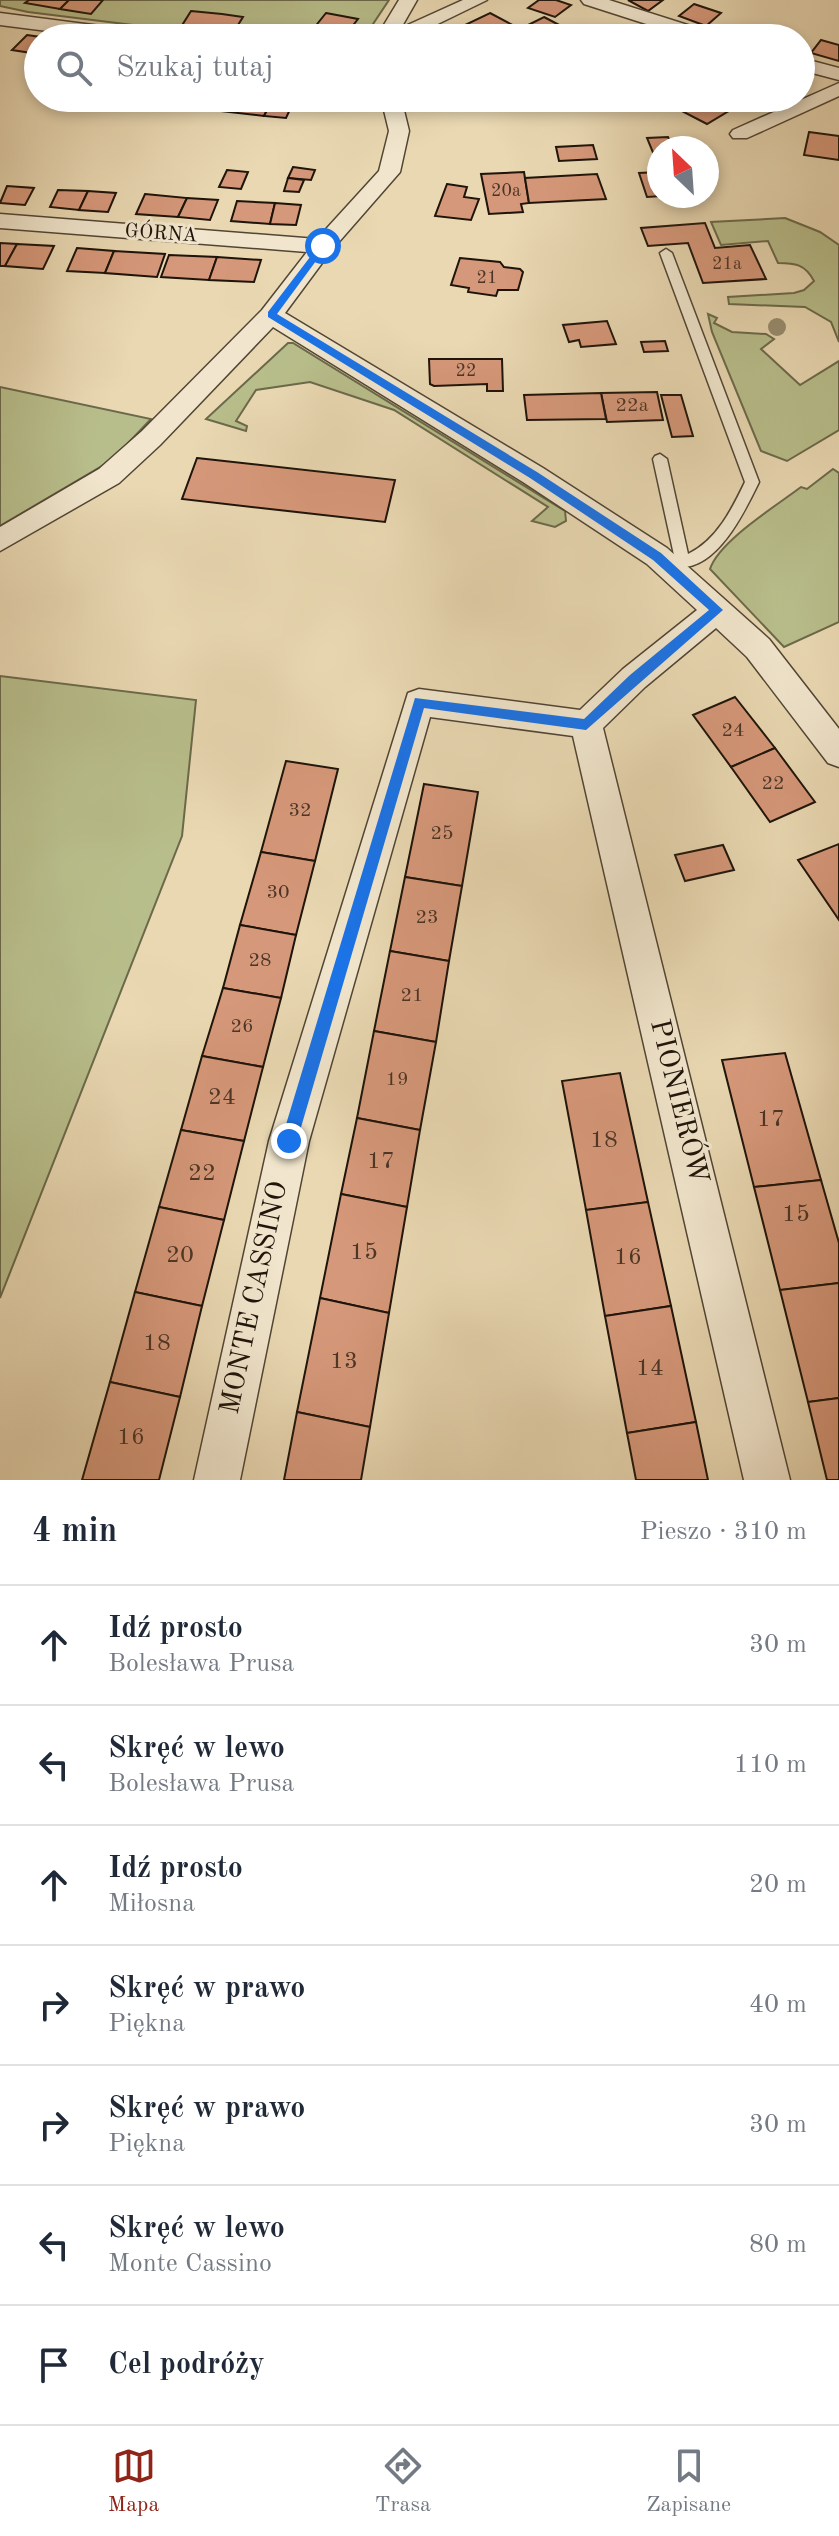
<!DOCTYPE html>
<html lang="pl">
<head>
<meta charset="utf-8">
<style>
  body { margin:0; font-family:"Old Standard TT",serif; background:#f6f6f7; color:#1f2937 }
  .compass { position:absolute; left:647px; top:136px; width:72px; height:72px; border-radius:50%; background:#fff; box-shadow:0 4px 12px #0003; rotate:335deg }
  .stop { position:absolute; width:24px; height:24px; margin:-18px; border:6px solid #1a73e8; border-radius:50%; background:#fff }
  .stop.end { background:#1a73e8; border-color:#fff; box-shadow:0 2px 8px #0008 }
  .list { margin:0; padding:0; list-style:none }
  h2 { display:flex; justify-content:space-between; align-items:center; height:104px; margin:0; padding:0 32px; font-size:34px }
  h2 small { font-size:26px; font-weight:400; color:#747a83 }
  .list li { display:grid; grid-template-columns:52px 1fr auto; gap:24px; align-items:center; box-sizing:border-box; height:120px; padding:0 32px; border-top:2px solid #e0e1e3 }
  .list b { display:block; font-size:30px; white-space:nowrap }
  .list p { margin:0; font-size:26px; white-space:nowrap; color:#747a83 }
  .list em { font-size:26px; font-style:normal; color:#747a83 }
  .icon { flex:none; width:44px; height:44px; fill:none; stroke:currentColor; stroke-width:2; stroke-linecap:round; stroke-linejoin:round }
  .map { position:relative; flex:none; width:839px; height:1480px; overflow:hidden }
  .search { position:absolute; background:#fff; box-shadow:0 4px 12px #0003; left:24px; right:24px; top:24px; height:88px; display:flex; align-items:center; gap:20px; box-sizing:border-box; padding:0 28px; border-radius:44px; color:#747a83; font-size:30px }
  .sheet { height:944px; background:#fff }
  nav { display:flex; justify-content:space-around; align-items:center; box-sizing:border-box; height:112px; border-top:2px solid #e0e1e3; background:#fff; font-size:22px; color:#747a83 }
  nav a { display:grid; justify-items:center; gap:4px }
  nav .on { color:#8f2418 }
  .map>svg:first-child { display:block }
</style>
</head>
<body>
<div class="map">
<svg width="839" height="1480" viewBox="0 0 839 1480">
  <rect width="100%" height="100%" fill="#e9d8b2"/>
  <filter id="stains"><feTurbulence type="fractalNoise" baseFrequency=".0025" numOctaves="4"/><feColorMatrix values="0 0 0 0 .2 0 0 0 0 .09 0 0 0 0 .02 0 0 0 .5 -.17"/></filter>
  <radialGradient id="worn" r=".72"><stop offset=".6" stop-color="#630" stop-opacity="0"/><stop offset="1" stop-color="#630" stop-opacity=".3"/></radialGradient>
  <!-- green -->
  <g fill="#b8be8b" stroke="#6b694a" stroke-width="2">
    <polygon points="0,0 389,0 371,27 359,38 238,38 28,12 0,6"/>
    <path d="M 785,218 L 820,232 L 839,245 L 839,342 L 831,322 L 805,307 L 729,304 L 728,297 L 794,293 L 804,290 L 814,281 C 805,264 795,263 778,263 L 768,241 L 721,245 L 711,222 Z"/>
    <polygon points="708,314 717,318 714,323 732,332 766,334 774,339 761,349 800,385 839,361 839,430 787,461 761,451 712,332"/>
    <polygon points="288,343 293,343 565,511 566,521 555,527 532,521 548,507 394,410 310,382 256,390 236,421 247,426 246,431 206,419"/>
    <polygon points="0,387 151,419 112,460 0,526"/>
    <path d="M 833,469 L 839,473 L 839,622 L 784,647 L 710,569 C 719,541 776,506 801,487 L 807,489 Z"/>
    <polygon points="0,676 196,700 182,836 0,1298"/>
  </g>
  <!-- building -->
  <g fill="#d6987a" stroke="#1e140a" stroke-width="2">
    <polygon points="29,0 69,0 60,9 25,3"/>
    <polygon points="69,0 103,0 91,14 60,9"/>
    <polygon points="539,0 556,0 571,5 555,17 528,8"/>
    <polygon points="628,0 663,0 648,11"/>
    <polygon points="694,4 721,13 706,26 679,16"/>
    <polygon points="191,11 222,14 243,17 233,33 181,27"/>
    <polygon points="326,13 358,19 343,38 306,38"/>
    <polygon points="490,13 520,29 501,38 493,38 467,24"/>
    <polygon points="544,17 563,27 549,33 530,24"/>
    <polygon points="645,29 667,38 632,38"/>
    <polygon points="27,35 48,38 38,38 38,54 12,50"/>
    <polygon points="821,40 839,45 839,61 811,53"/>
    <polygon points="300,98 340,98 337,105 298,101"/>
    <polygon points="689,98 699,98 727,112 707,124 674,107"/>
    <polygon points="227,99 270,104 264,116 220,111"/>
    <polygon points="272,101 293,103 286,118 264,116"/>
    <polygon points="809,132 839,136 839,160 804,155"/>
    <polygon points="668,137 673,148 659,148 659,155 654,155 647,138"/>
    <polygon points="593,145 597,159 559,161 556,147"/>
    <polygon points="293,167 315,170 311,180 288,178"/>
    <polygon points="227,170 248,172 241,189 219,187"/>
    <polygon points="524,172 529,203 521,204 523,212 489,214 481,174"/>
    <polygon points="659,172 659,196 662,196 647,197 639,173"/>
    <polygon points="597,174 606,199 529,203 525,178"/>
    <polygon points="288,178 304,180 299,192 284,191"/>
    <polygon points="447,184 467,187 464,197 479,199 471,220 435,216"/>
    <polygon points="7,186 34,188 25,205 0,203"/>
    <polygon points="58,190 88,191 79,210 50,207"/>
    <polygon points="88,191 116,193 108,212 79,210"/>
    <polygon points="145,194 187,198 178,217 136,214"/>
    <polygon points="187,198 218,200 210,220 178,217"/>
    <polygon points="237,201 275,203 270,224 231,221"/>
    <polygon points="275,203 301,205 296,225 270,224"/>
    <polygon points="705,223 715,248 750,245 766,279 703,283 688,243 648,246 641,228"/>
    <polygon points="0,243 17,244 5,266 0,266"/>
    <polygon points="17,244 54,246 43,269 5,266"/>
    <polygon points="77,248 114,251 105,273 67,271"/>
    <polygon points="114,251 165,254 157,277 105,273"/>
    <polygon points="169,255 217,257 209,280 161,277"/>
    <polygon points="217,257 261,260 254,282 209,280"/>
    <polygon points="460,258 500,262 504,267 520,269 523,272 518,290 498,290 496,296 468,292 469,288 451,285"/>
    <polygon points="607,321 616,344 581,347 579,340 569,342 563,325"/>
    <polygon points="665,341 668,351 644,352 641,342"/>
    <polygon points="429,359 502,359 503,391 487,391 487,384 434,386 430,384"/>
    <polygon points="657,392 663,420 607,422 601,393"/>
    <polygon points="601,393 606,419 527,420 524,395"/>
    <polygon points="661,395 681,395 693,436 672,437"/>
    <polygon points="197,458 395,480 385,522 182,499"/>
    <polygon points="735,697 775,748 731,767 693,715"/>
    <polygon points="775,748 815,802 770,822 731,767"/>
    <polygon points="286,761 338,769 315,861 261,852"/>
    <polygon points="424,784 478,792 462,886 405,877"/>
    <polygon points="839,844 839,920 798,860"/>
    <polygon points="723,845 734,870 685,881 675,855"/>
    <polygon points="261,852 315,861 296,935 240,925"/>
    <polygon points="405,877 462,886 449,961 390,951"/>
    <polygon points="240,925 296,935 281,998 223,988"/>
    <polygon points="390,951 449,961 436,1042 374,1031"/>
    <polygon points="223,988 281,998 263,1067 202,1056"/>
    <polygon points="374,1031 436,1042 420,1130 357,1118"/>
    <polygon points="785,1053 821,1180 754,1187 722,1060"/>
    <polygon points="202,1056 263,1067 244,1141 181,1130"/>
    <polygon points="620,1073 648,1202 586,1210 562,1081"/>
    <polygon points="357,1118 420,1130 407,1207 341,1194"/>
    <polygon points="181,1130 244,1141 224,1220 159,1207"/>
    <polygon points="821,1180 839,1243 839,1283 780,1290 754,1187"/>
    <polygon points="341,1194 407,1207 389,1313 320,1298"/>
    <polygon points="648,1202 671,1306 605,1316 586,1210"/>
    <polygon points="159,1207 224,1220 202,1306 135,1292"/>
    <polygon points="839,1283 839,1398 808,1402 780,1290"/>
    <polygon points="135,1292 202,1306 180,1397 110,1382"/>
    <polygon points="320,1298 389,1313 370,1427 297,1412"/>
    <polygon points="671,1306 696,1422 627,1433 605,1316"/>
    <polygon points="110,1382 180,1397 159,1480 82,1480"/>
    <polygon points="839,1398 839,1480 827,1480 808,1402"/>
    <polygon points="297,1412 370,1427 361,1480 284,1480"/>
    <polygon points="696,1422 708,1480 636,1480 627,1433"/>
  </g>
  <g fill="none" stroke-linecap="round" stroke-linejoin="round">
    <!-- service casing -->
    <g stroke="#514534" stroke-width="3">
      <path id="service" d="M 666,249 L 672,253 L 759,482 C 745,511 717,570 679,567 C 670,566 661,563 656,557 L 663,552 L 674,555 L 653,459 L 655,456 L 660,454 L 667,459 L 688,554 C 717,540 732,509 745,482 L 660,253 Z"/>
    </g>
    <!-- minor casing -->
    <g stroke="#514534" stroke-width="3">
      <g id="minor">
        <polygon points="399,0 417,0 401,28 463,0 487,0 409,38 376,38"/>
        <polygon points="581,0 609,0 716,34 718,38 690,38 584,4"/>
        <polygon points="0,13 147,32 156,38 103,38 0,25"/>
        <polygon points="801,58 839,68 839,80 801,70"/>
        <polygon points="839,83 839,96 747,138 733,138 730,134 733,130"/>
        <polygon points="381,98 401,98 409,131 400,172 331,251 285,313 543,468 667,548 769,639 839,729 839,767 828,763 747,657 716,628 645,687 603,728 790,1480 744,1480 573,736 430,717 309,1141 240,1480 194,1480 269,1141 408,693 419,689 580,710 623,669 697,610 647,564 523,482 273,327 160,445 119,483 0,551 0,527 99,469 142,431 262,310 307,252 0,228 0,214 317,239 379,171 389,131"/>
      </g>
    </g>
    <!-- service -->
    <use href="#service" fill="#f1e6cd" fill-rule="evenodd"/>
    <!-- minor -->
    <use href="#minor" fill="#f1e6cd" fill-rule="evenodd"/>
  </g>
  <!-- trees -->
  <circle fill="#978d6e" cx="777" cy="327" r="9"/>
  <!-- route -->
  <polygon fill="#1a73e8" points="320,244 327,246 277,314 537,472 661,553 723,610 586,730 424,708 297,1141 289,1149 281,1141 415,698 584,719 630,675 709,610 653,560 530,478 268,317 268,312"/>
  <g text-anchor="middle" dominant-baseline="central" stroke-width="6" stroke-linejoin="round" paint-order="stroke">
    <!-- far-number labels -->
    <g font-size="18" fill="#4c3526">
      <text x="506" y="191">20a</text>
      <text x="727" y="264">21a</text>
      <text x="487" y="278">21</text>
      <text x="466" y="371">22</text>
    </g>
    <!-- far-street labels -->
    <g font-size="20" fill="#1e140a" stroke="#f1e6cd">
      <text transform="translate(161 234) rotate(4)">GÓRNA</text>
    </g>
    <!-- number labels -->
    <g font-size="20" fill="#4c3526">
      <text x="632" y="406">22a</text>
      <text x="733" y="731">24</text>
      <text x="773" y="784">22</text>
      <text x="300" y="811">32</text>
      <text x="442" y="834">25</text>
      <text x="278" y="893">30</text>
      <text x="427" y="918">23</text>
      <text x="260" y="961">28</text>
      <text x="412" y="996">21</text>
      <text x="242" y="1027">26</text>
      <text x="397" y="1080">19</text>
    </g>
    <!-- near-number labels -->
    <g font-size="24" fill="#4c3526">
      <text x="222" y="1098">24</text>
      <text x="771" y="1120">17</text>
      <text x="604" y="1141">18</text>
      <text x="381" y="1162">17</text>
      <text x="202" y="1174">22</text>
      <text x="796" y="1215">15</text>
      <text x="364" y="1253">15</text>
      <text x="180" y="1256">20</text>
      <text x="628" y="1258">16</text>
      <text x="157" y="1344">18</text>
      <text x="344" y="1362">13</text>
      <text x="650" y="1369">14</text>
      <text x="131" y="1438">16</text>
    </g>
    <!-- near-street labels -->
    <g font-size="28" fill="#1e140a" stroke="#f1e6cd">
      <text transform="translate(678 1102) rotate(76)">PIONIERÓW</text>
      <text transform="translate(255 1298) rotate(-78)">MONTE CASSINO</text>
    </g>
  </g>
  <rect width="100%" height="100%" filter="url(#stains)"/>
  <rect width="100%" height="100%" fill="url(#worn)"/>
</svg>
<svg class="compass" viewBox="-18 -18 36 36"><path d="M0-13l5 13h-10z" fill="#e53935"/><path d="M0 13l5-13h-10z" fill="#747a83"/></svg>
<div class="stop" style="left:323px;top:246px"></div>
<div class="stop end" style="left:289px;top:1141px"></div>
<div class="search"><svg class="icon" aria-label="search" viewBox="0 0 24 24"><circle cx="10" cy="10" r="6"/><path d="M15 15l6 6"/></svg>Szukaj tutaj</div>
</div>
<section class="sheet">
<h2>4 min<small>Pieszo · 310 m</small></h2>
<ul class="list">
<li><svg class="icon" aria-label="ahead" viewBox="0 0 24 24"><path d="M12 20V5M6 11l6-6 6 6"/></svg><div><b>Idź prosto</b><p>Bolesława Prusa</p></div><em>30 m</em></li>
<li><svg class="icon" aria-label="left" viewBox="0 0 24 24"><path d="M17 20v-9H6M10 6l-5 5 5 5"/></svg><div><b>Skręć w lewo</b><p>Bolesława Prusa</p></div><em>110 m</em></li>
<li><svg class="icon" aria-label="ahead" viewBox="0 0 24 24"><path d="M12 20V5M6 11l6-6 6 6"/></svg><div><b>Idź prosto</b><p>Miłosna</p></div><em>20 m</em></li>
<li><svg class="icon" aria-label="right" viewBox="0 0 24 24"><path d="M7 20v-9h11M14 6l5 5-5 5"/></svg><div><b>Skręć w prawo</b><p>Piękna</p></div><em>40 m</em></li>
<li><svg class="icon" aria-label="right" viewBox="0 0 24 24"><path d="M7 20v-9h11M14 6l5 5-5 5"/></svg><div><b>Skręć w prawo</b><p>Piękna</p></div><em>30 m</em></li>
<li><svg class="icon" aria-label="left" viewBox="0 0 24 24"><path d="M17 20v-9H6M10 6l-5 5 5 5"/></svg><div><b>Skręć w lewo</b><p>Monte Cassino</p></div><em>80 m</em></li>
<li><svg class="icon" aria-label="arrive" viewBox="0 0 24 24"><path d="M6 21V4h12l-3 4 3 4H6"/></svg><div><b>Cel podróży</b></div></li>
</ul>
</section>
<nav>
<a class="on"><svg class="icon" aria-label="map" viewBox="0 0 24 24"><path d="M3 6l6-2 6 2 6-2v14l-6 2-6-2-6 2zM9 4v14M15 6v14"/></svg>Mapa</a>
<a><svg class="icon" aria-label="directions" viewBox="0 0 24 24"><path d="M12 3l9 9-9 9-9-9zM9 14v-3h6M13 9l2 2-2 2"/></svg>Trasa</a>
<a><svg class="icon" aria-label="saved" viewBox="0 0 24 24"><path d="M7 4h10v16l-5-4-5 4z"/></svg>Zapisane</a>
</nav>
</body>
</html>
